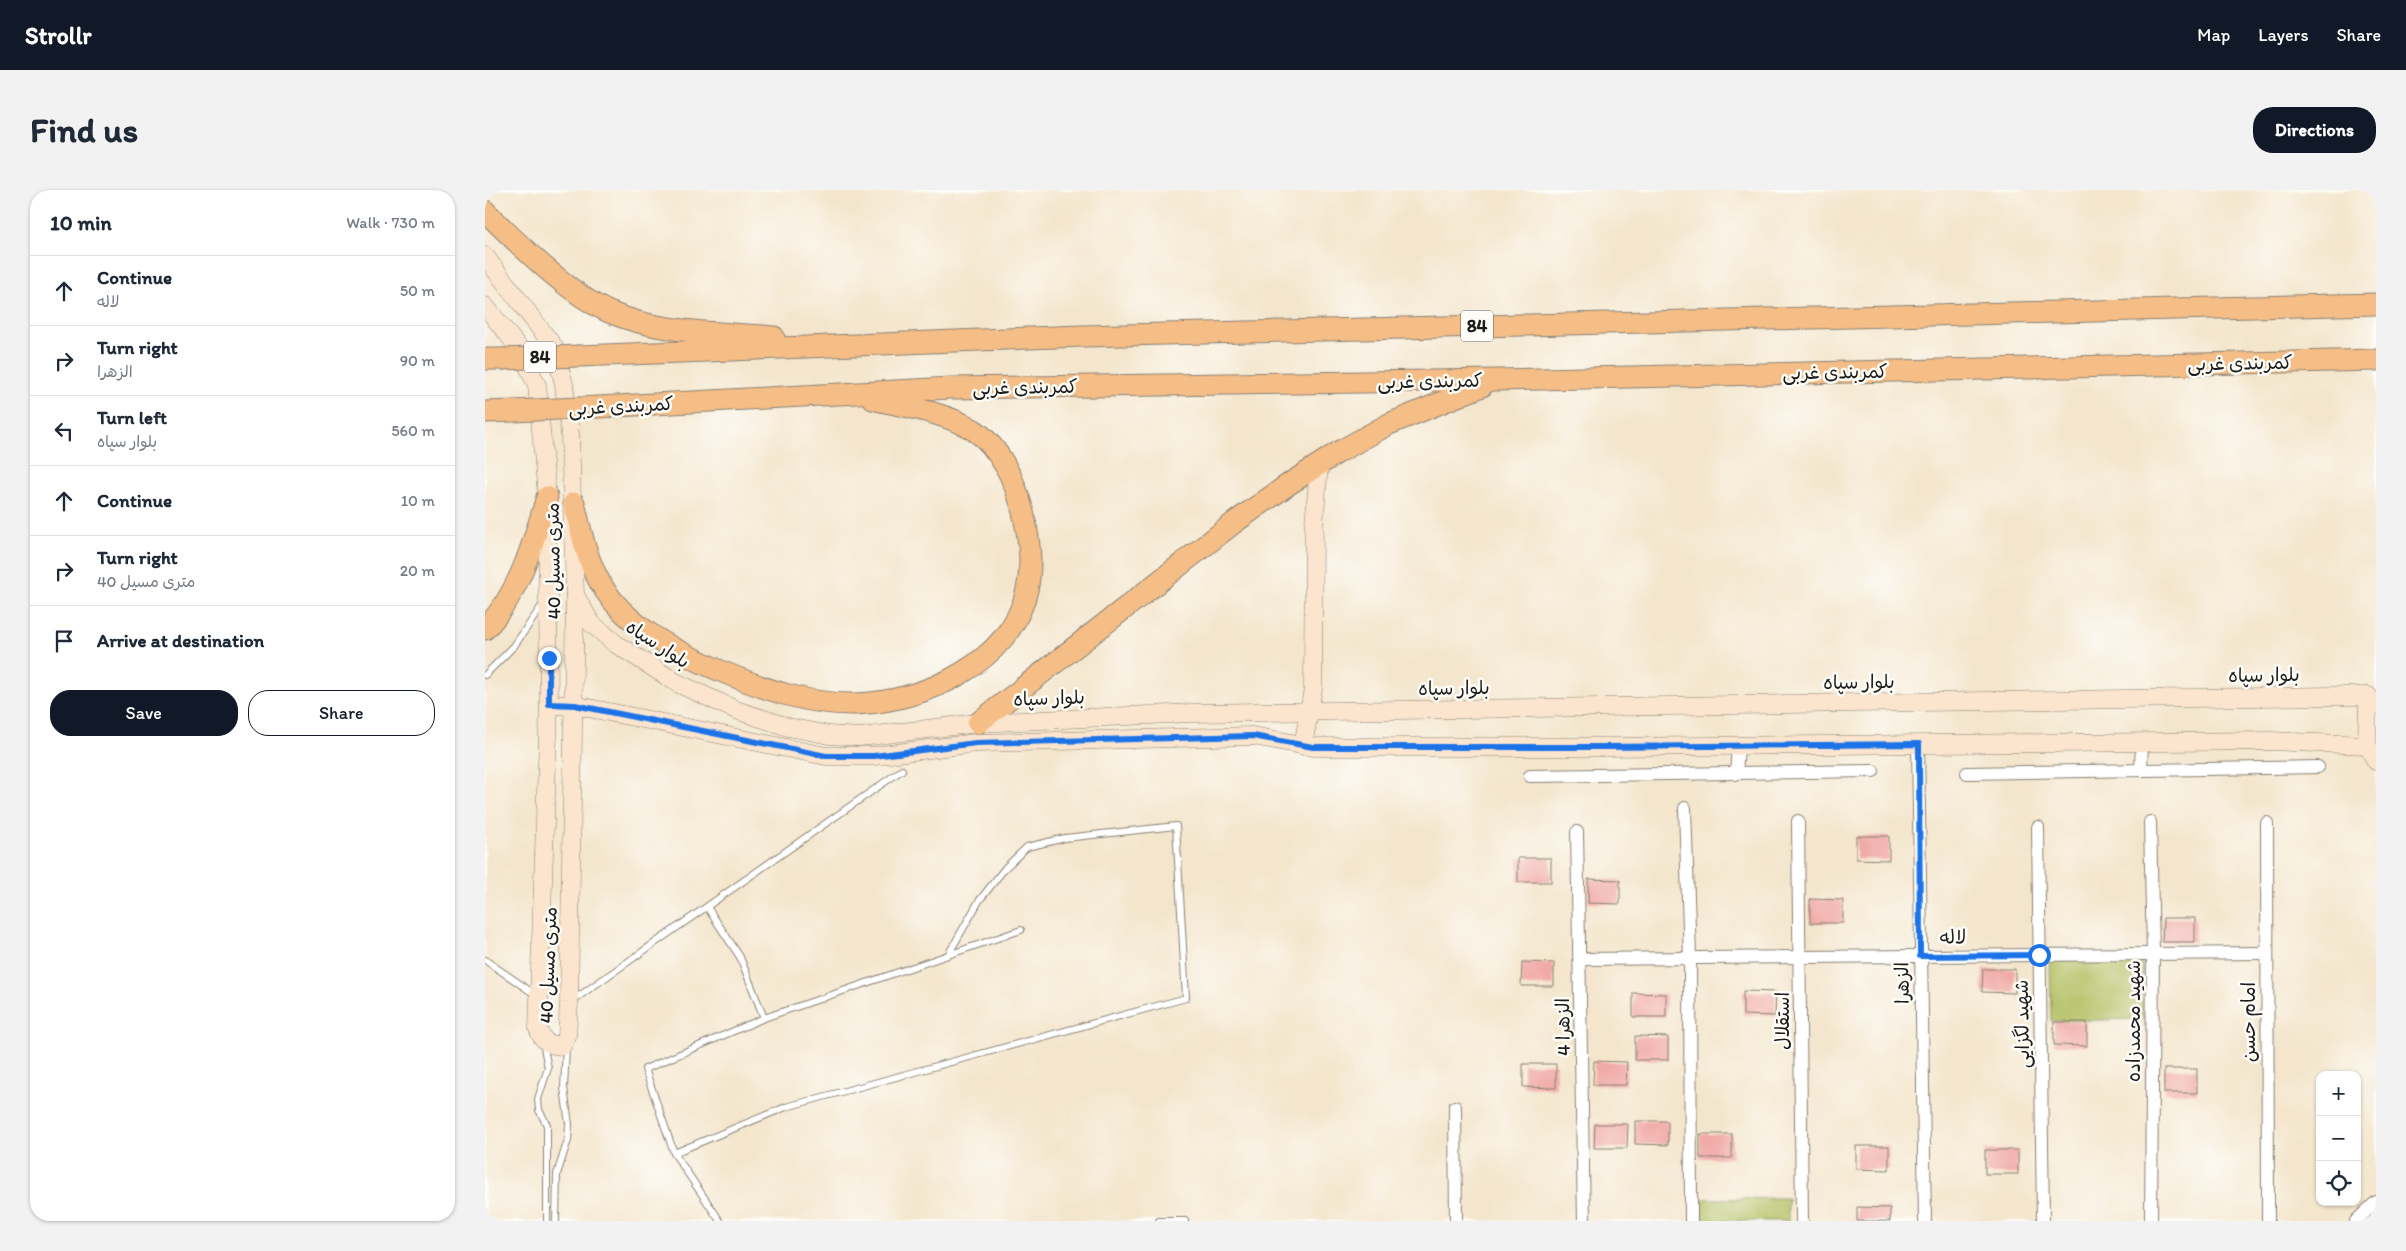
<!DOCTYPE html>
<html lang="en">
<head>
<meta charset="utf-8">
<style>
  body { margin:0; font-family:Itim,"Playpen Sans Arabic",sans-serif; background:#f2f2f3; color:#1f2937 }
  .controls { position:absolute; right:15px; bottom:15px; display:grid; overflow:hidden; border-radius:10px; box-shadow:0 1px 4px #0004 }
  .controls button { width:45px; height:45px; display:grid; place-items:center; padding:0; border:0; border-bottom:1px solid #e0e1e3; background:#fff; color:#1f2937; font:25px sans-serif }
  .stop { position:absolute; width:15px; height:15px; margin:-11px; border:4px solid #1a73e8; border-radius:50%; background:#fff }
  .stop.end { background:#1a73e8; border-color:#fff; box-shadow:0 1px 5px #0008 }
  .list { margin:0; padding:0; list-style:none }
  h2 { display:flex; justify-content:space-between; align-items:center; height:65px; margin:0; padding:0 20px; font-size:21px }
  h2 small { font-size:16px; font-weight:400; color:#747a83 }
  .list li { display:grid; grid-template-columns:32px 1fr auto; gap:15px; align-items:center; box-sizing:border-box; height:70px; padding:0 20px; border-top:1px solid #e0e1e3 }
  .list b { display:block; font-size:19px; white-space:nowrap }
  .list p { margin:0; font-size:16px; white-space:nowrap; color:#747a83 }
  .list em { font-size:16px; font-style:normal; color:#747a83 }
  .actions { display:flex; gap:10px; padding:15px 20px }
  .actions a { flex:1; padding:11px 0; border:1px solid #111827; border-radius:20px; text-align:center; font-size:18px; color:#111827 }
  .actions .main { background:#111827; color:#fff }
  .icon { flex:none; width:28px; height:28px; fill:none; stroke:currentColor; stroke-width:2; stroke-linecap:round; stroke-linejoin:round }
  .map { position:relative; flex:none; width:1891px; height:1031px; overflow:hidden; border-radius:20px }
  header { display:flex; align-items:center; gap:30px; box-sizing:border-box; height:70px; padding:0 25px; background:#111827; color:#fff }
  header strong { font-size:24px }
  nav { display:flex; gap:28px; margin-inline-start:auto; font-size:18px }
  .intro { display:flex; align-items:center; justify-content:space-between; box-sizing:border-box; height:120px; padding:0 30px }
  h1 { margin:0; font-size:35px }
  .button { padding:12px 22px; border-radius:20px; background:#111827; color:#fff; font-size:18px; font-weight:700 }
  main { display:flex; gap:30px; padding:0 30px }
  aside { flex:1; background:#fff; border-radius:20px; box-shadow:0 1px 4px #0004 }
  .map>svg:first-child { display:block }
</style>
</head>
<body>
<header>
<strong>Strollr</strong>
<nav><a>Map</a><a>Layers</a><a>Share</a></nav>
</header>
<div class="intro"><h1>Find us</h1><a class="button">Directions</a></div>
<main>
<aside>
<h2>10 min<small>Walk · 730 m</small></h2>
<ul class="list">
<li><svg class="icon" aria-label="ahead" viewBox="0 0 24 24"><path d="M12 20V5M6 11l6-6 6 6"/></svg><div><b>Continue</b><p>لاله</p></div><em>50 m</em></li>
<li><svg class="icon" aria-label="right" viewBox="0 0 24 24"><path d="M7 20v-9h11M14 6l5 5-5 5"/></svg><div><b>Turn right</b><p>الزهرا</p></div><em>90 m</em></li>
<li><svg class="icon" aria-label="left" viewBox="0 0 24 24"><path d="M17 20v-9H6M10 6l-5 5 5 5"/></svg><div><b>Turn left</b><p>بلوار سپاه</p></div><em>560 m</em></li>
<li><svg class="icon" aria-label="ahead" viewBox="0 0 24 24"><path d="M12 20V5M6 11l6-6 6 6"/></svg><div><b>Continue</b></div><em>10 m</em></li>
<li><svg class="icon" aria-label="right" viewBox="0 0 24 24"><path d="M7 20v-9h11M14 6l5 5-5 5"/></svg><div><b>Turn right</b><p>40 متری مسیل</p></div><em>20 m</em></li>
<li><svg class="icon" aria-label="arrive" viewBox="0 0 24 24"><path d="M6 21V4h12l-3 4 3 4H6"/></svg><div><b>Arrive at destination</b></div></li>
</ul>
<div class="actions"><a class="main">Save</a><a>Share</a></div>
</aside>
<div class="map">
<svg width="1891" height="1031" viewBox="0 0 1891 1031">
  <rect width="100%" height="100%" fill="#fdfcf7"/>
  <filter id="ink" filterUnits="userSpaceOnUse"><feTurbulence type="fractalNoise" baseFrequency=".02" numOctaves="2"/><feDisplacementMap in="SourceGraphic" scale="10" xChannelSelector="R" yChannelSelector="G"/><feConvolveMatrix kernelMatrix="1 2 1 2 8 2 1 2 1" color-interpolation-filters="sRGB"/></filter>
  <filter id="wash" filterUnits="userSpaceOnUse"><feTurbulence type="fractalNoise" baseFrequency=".0096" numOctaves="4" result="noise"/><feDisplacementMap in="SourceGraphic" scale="20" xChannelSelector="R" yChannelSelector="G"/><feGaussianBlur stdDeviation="1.12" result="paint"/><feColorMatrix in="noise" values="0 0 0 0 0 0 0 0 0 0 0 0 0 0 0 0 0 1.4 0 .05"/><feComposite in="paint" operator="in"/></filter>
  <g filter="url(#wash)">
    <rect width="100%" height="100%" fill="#f4e6cd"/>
    <!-- green -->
    <g fill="#b2bf62" stroke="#676e3f">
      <polygon points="1657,767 1658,829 1566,831 1565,769"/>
      <polygon points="1303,1008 1303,1031 1217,1031 1217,1009"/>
    </g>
    <g id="blocks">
      <!-- building -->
      <g fill="#f1aba7">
        <polygon points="1371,646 1404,646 1404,670 1371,669"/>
        <rect x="1033" y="668" width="33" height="24"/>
        <polygon points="1103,689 1135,690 1135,714 1103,713"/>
        <polygon points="1325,709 1358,710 1358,733 1325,733"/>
        <polygon points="1678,728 1710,728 1710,752 1677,752"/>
        <polygon points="1037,772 1069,773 1069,796 1036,796"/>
        <polygon points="1498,779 1530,779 1530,803 1497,802"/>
        <polygon points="1258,801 1291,802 1290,826 1258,825"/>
        <polygon points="1148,803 1181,804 1181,827 1148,827"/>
        <polygon points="1569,832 1602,832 1602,856 1569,855"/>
        <polygon points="1150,846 1183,847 1183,870 1150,870"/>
        <polygon points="1109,871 1142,872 1141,895 1108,895"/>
        <polygon points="1038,874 1071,874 1071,898 1038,897"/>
        <rect x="1679" y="879" width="33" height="24"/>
        <polygon points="1150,931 1183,931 1183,955 1150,954"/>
        <polygon points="1110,934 1143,934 1142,958 1109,958"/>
        <rect x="1215" y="944" width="32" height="24"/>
        <polygon points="1371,956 1404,956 1404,980 1371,979"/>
        <rect x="1500" y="960" width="33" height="24"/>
        <polygon points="1372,1017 1405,1018 1405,1031 1372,1031"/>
      </g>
    </g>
  </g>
  <g filter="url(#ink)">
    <use href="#blocks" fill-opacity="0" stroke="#888174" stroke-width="1"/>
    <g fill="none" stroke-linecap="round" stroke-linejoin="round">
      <!-- service casing -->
      <g stroke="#888174" stroke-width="8">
        <g id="service">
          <polyline points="0,485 29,456 59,413"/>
          <polyline points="222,717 255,767 279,828"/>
          <polyline points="0,770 51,805"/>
          <polyline points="87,811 417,580"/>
          <polyline points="58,853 63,878 53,909 54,920 62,935 62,1031"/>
          <polyline points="189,963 160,879 279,828 536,740"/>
          <polyline points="71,1031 72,984 83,950 84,934 79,898 81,857"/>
          <polyline points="235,1031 189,963 301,917 701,808 691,636 580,648 542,657 520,678 494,711 463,765"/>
          <polyline points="674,1031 700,1031"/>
        </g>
      </g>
      <!-- minor casing -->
      <g stroke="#888174" stroke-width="14">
        <g id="minor">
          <polyline points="1433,554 1440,1031"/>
          <polyline points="1656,580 1657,552"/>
          <polyline points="1482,583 1833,577"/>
          <polyline points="1251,584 1253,556"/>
          <polyline points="1045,586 1388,581"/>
          <polyline points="1200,618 1205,768 1206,1031"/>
          <polyline points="1313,631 1317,1031"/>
          <polyline points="1665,632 1668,763 1666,1031"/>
          <polyline points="1782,633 1783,1031"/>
          <polyline points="1553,637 1558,1031"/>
          <polyline points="1092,642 1099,1031"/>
          <polyline points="1096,769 1781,763"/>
          <polyline points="970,917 971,1031"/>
          <polyline points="1871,1031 1891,1012"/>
        </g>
      </g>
      <!-- secondary casing -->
      <g stroke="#888174" stroke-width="19">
        <g id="secondary">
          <path d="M 0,66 L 69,157 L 79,194 L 85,244 L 90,405 L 84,813 L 82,846 L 77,856 C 64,855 58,852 53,839 L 64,515 L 62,307 L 52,195 L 34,158 L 0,116"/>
          <polyline points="90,405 106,433 131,454 192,493 251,520 303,537 344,545 375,547 493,533 707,523 1848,506 1883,506 1891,515"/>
          <polyline points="1883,506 1882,555 1891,571"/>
          <polyline points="64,515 89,515 341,566 389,566 491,553 768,546 828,557 1119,557 1785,551 1882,555"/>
          <polyline points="818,556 828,499 829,335 834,275"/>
        </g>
      </g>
      <!-- trunk casing -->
      <g stroke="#888174" stroke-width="23">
        <g id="trunk">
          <path d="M 0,21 C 32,53 84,104 124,122 C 175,144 235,142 289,147"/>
          <polyline points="94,166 597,146 1891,114"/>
          <polyline points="0,169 17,169"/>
          <polyline points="95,218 466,198 1011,190 1891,170"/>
          <polyline points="0,222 28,221"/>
          <path d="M 89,313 C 95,337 100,362 111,385 C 135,434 189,461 238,482 C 279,499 324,515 370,514 C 438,512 525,474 542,400 C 548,373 544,348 538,322 C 531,293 515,257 489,240 C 459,222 421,217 388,209"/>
          <path d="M 0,439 C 35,403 48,353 62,307"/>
          <polyline points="493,533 750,332 804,294 852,263 904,234 997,196"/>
        </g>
      </g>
      <!-- service -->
      <use href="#service" stroke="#fff" stroke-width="6"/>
      <!-- minor -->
      <use href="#minor" stroke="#fff" stroke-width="12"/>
      <!-- secondary -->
      <use href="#secondary" stroke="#fbe5cf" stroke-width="18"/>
      <!-- trunk -->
      <use href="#trunk" stroke="#f6be87" stroke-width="21"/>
      <!-- trunk-bridge casing -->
      <g stroke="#888174" stroke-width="23" stroke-linecap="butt">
        <g id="trunk-bridge">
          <polyline points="17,169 94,166"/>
          <polyline points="28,221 95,218"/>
        </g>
      </g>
      <!-- trunk-bridge -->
      <use href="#trunk-bridge" stroke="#f6be87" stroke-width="21"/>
    </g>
  </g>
  <g fill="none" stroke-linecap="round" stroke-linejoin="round" filter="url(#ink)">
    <!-- route -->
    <polyline stroke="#1a73e8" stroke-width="6" points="64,468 64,514 90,515 341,566 389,566 491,553 768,546 828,557 1119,557 1434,554 1435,766 1554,765"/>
  </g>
  <g text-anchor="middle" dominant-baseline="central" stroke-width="5" stroke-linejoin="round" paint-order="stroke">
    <!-- shield labels -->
    <g fill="#fdfcf7" stroke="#605f5e" stroke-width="1">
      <rect x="976" y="120.5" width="32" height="31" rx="4"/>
      <rect x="39" y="151.5" width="32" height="31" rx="4"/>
    </g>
    <g font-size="18" font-weight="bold" fill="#1c1c1c">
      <text x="992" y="136">84</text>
      <text x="55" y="167">84</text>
    </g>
    <!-- street labels -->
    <g font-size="19" fill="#1c1c1c" stroke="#fdfcf7">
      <text transform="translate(1755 173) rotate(-1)">کمربندی غربی</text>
      <text transform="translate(1350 182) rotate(-1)">کمربندی غربی</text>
      <text transform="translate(945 191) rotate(-1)">کمربندی غربی</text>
      <text transform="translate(540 197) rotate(-1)">کمربندی غربی</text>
      <text transform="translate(136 216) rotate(-3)">کمربندی غربی</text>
      <text transform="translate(68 371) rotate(-91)">40 متری مسیل</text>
      <text transform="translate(173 454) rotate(33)">بلوار سپاه</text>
      <text transform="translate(1779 485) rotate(-1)">بلوار سپاه</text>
      <text transform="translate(1374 492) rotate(-1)">بلوار سپاه</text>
      <text transform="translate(969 498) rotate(-1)">بلوار سپاه</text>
      <text transform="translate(564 508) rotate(-2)">بلوار سپاه</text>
      <text transform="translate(1468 747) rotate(-1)">لاله</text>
      <text transform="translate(63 775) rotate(-88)">40 متری مسیل</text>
      <text transform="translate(1417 793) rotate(-91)">الزهرا</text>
      <text transform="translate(1297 831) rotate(-90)">استقلال</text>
      <text transform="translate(1648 831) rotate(-90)">شهید محمدزاده</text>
      <text transform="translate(1763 832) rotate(-90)">امام حسن</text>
      <text transform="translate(1537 834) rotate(-91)">شهید لگزایی</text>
      <text transform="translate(1078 837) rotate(-91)">الزهرا 4</text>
    </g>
  </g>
</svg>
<div class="controls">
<button>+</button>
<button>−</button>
<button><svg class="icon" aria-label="locate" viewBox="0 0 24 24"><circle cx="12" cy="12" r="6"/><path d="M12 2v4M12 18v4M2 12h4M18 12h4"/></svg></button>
</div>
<div class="stop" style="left:1554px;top:765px"></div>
<div class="stop end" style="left:64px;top:468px"></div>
</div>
</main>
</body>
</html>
